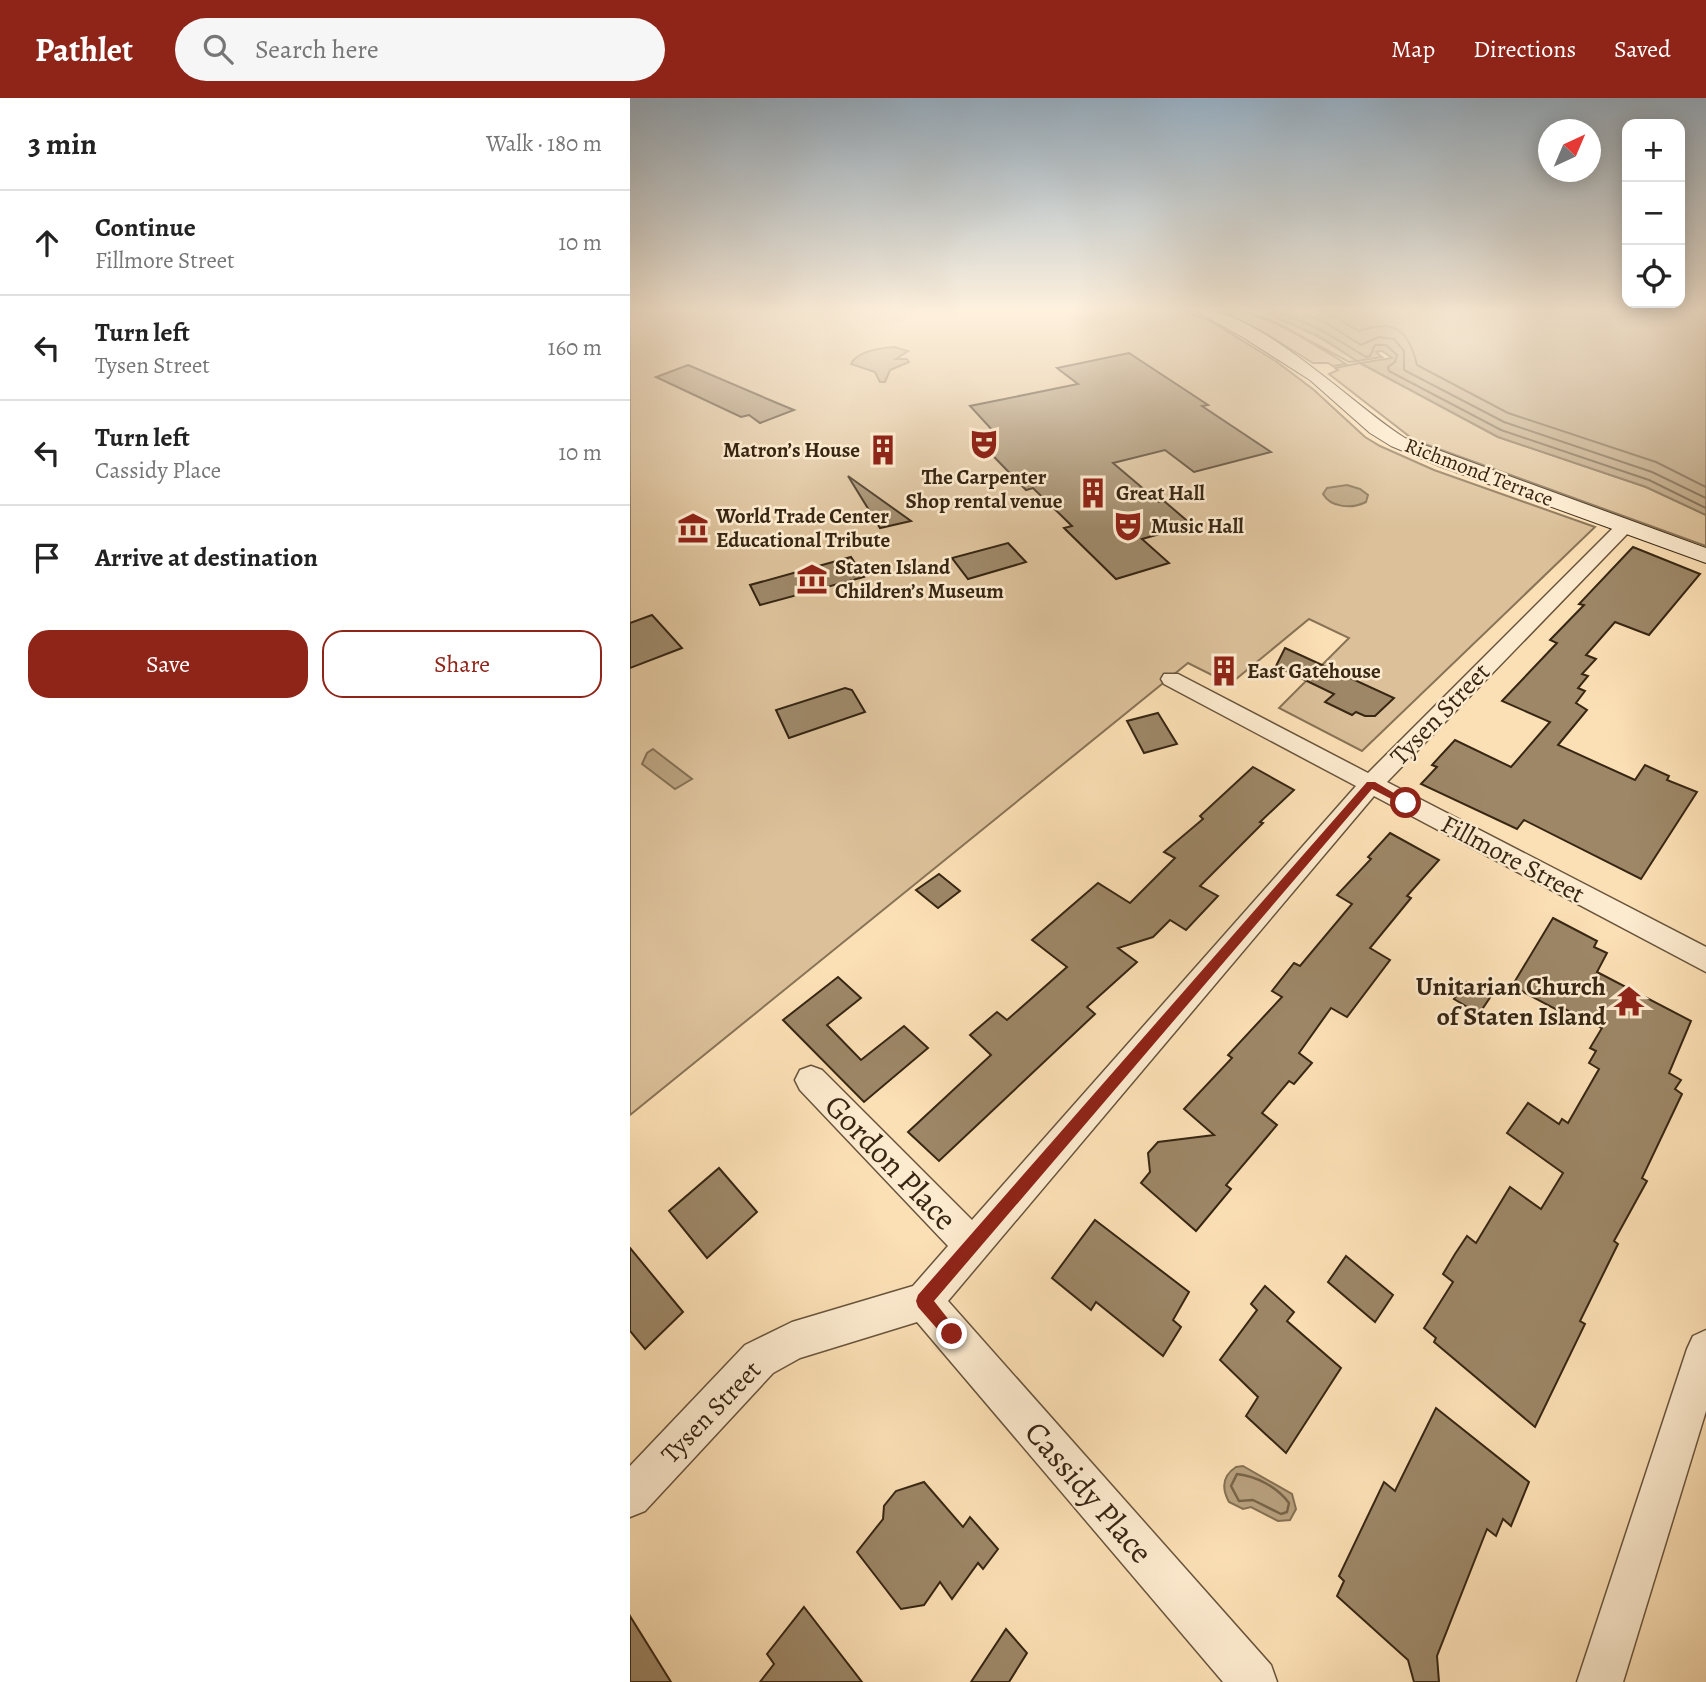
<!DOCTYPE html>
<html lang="en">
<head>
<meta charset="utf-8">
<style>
  body { margin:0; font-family:Alegreya,serif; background:#f6f6f6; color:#222 }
  .controls { position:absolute; right:21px; top:21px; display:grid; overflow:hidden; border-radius:14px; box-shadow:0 4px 18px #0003 }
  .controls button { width:63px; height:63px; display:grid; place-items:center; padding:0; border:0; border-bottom:2px solid #e0e0e0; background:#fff; color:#222; font:35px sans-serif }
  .compass { position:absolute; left:908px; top:21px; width:63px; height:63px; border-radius:50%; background:#fff; box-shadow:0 4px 18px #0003; rotate:44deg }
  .stop { position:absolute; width:21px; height:21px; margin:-16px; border:5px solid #8f2418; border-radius:50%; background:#fff }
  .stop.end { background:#8f2418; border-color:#fff; box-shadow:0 2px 7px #0008 }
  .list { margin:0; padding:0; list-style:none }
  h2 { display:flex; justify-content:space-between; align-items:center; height:91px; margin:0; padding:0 28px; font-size:30px }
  h2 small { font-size:23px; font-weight:400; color:#767676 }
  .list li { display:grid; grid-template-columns:46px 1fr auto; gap:21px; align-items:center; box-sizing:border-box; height:105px; padding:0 28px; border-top:2px solid #e0e0e0 }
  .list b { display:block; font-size:26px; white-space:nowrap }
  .list p { margin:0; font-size:23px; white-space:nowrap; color:#767676 }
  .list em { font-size:23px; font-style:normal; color:#767676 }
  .actions { display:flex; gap:14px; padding:21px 28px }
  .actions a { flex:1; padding:16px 0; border:2px solid #8f2418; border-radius:21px; text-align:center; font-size:24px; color:#8f2418 }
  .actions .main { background:#8f2418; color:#fff }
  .icon { flex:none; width:38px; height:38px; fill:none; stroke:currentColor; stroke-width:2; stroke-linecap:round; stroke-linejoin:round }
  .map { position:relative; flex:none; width:1076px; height:1584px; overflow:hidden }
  header { display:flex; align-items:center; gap:42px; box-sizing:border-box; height:98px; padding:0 35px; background:#8f2418; color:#fff }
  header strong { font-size:33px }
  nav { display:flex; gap:38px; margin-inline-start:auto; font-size:24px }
  .search { width:490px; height:63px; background:#f6f6f6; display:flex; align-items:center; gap:18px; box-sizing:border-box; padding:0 24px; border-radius:38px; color:#767676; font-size:26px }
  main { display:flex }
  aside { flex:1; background:#fff }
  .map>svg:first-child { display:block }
</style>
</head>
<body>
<header>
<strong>Pathlet</strong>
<div class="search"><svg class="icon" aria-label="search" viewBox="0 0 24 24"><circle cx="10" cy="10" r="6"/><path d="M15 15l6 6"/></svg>Search here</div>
<nav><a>Map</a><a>Directions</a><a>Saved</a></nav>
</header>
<main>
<aside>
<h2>3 min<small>Walk · 180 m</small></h2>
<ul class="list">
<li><svg class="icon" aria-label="ahead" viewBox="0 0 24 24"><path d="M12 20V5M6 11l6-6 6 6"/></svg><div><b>Continue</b><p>Fillmore Street</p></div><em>10 m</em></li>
<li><svg class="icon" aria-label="left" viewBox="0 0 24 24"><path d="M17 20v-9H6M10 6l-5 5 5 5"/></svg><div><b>Turn left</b><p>Tysen Street</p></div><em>160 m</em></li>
<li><svg class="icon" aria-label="left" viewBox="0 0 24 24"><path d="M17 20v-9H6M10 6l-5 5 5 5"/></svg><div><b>Turn left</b><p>Cassidy Place</p></div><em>10 m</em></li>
<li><svg class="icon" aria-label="arrive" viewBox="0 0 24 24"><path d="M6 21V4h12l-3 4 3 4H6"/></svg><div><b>Arrive at destination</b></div></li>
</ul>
<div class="actions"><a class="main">Save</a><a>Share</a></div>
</aside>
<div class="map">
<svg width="1076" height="1584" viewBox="0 0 1076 1584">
  <rect width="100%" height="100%" fill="#fce0b5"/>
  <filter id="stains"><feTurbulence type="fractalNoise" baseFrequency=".00286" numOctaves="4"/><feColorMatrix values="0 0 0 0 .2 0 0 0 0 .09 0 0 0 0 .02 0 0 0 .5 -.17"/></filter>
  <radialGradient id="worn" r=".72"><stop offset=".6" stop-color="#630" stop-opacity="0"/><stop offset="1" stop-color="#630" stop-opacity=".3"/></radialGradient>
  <!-- green -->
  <g fill="#dbc099" stroke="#897356" stroke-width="2">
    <polygon points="0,211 550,211 582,224 647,264 684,292 735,339 750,348 804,372 965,429 732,653 649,610 719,540 679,521 600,586 558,565 0,1017"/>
    <path d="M 587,211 C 632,211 679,243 716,266 L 703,268 L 698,265 L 683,265 L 633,234 Z"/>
    <path d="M 612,211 C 649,211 696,243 727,263 L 719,264 L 645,224 Z"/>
    <polygon points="730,265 868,339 1016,389 1076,417 1076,448 784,342 699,276 708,272 705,270"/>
  </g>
  <!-- water -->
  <g fill="#b9a17e" stroke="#857053" stroke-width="2">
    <polygon points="627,211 1076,211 1076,417 1016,389 868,339 730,265 762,260 752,253 746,254 752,259 727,263 690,239"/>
    <path d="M 264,249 L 278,253 L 266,261 L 277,261 L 279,264 L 260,272 L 255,284 L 250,284 L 245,274 L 221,266 C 227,253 251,250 264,249 Z"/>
    <path d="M 717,387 L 730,391 L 738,397 L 736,404 C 722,411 701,410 693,396 L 697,390 Z"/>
    <polygon points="23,651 62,681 45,691 12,666 17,655"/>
    <path d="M 613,1368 L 662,1396 L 666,1411 L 660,1422 L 648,1423 L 621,1409 L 613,1411 L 599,1404 C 592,1391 592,1378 606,1369 Z"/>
  </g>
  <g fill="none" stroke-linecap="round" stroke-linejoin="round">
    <!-- shore-far1 -->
    <g stroke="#786448" stroke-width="2">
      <polyline points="644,211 693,233 736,259 740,258 745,247 756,247 767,257 765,264 758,269 759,273 871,332 1019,382 1076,410"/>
      <polyline points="665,211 698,226 731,247 749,239 764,241 774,253 774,272 874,324 1022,374 1076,400"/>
      <path d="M 690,211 L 729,233 C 765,221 778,231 787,267 L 878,315 L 1026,364 L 1076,389"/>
    </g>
    <!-- shore -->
    <path stroke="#786448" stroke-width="2.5" d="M 607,1376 C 626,1378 647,1389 659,1405 L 657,1414 L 651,1416 L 623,1402 L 609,1403 L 601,1388 Z"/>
  </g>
  <!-- building -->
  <g fill="#9d8767" stroke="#372613" stroke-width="2">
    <polygon points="499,255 578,307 572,308 641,354 564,374 535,352 483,365 529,404 534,403 562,427 512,441 539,465 486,481 434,430 442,428 403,390 396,392 345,339 365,335 340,308 448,286 427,270"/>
    <polygon points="58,267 147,305 164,312 130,325 119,317 111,319 26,279"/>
    <polygon points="218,378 281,423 250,430"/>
    <polygon points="378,445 396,464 338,481 322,460"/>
    <polygon points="1003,449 1070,476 1019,537 985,524 956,557 966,561 952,576 958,578 948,590 955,593 946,605 957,612 928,647 1005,682 1015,667 1039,678 1037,682 1067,694 1011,781 894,722 887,731 791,686 807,669 802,667 825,642 881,669 920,624 872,603 927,545 920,542 954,507 949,506"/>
    <polygon points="221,459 234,479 130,507 120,487"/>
    <polygon points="22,517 52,550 0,570 0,525"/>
    <polygon points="655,550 764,600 745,618 735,618 726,614 722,617 695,604 704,596 646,568"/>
    <polygon points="215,590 222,592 235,614 159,640 146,612"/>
    <polygon points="528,615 547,646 514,655 497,623"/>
    <polygon points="623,669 664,692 630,724 633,725 570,788 588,798 556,832 540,822 523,839 488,850 507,864 457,909 465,916 309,1063 278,1034 361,957 340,937 367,914 377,922 437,869 402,842 468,785 500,805 545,760 534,754 573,721 570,718"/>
    <polygon points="760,735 809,762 777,798 781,800 740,850 760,862 717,919 701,910 669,955 682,965 664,986 659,983 632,1015 647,1027 596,1087 601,1091 566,1133 511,1085 520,1074 518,1055 528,1044 584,1037 554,1011 602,960 598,957 652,899 642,893 664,865 670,868 722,806 707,797 741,761 738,759"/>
    <polygon points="309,776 330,793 308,810 286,792"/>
    <polygon points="923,820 967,843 964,849 977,855 967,874 1061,923 1039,975 1051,982 1045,991 1052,996 1012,1080 1017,1083 984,1143 988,1146 950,1223 955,1226 905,1329 804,1244 806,1240 794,1230 823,1184 813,1176 825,1156 837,1138 846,1145 880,1089 911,1111 933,1075 877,1035 898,1005 929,1026 932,1021 938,1025 969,971 959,965 966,953 960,950 972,930 931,909 929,913 882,888"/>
    <polygon points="208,879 231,900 197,927 231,962 274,928 298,950 234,1004 153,922"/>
    <polygon points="837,884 861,898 849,916 824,901"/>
    <polygon points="89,1070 127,1114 77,1160 39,1113"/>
    <polygon points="465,1122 559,1194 543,1222 551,1229 533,1258 466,1204 461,1212 422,1180"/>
    <polygon points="0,1150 53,1214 15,1251 0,1233"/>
    <polygon points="716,1158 763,1197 745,1224 698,1184"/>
    <polygon points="635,1188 664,1214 657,1223 711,1270 656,1355 616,1318 628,1299 590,1262 627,1212 621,1206"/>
    <polygon points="806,1310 899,1384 881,1428 873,1421 866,1438 857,1431 807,1558 809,1584 784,1584 778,1562 707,1498 714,1483 709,1478 754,1384 765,1393"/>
    <polygon points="294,1384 333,1429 340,1419 368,1451 353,1471 348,1465 322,1501 310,1484 294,1507 271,1511 227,1454 253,1421 254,1408 266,1393"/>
    <polygon points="174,1509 232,1584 130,1584 144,1566 137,1556"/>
    <polygon points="0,1518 41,1584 0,1584"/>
    <polygon points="376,1531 397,1555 379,1584 341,1584"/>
  </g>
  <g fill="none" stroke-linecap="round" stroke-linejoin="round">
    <!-- street casing -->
    <g stroke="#68543c" stroke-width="3">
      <g id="street">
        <polygon points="995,423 1001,424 1003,428 1001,432 757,684 1076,849 1076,874 744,698 318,1203 641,1567 647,1584 593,1584 287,1224 170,1260 143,1275 15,1413 0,1419 0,1368 115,1247 162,1224 283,1188 318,1148 170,992 165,982 170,972 181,968 192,972 342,1122 726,688 534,586 531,581 534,576 548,576 738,675 989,424"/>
        <polygon points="1076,1232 1076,1313 993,1584 947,1584 1057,1251 1063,1238"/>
      </g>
    </g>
    <!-- secondary casing -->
    <g stroke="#372613" stroke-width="2">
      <path id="secondary" d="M 562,211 C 625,207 722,307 775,340 L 1076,450 L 1076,465 L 809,368 L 761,348 L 740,335 L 680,282 L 614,240 Z"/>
    </g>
    <!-- street -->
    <use href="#street" fill="#fdebcf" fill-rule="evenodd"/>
    <!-- secondary -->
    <use href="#secondary" fill="#fdebcf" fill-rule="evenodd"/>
  </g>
  <!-- sky -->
  <linearGradient id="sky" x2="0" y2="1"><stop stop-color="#95acbe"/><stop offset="0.49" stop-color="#fef1de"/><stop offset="1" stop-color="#fef1de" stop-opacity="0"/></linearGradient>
  <rect width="1076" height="432" fill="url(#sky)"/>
  <!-- route -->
  <polygon fill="#8f2418" points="737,684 745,684 781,705 773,707 742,691 304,1203 330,1236 328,1241 322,1244 316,1241 288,1209 286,1203 288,1197"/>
  <!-- icons -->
  <defs>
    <g id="theatre-bare" transform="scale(2.415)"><path d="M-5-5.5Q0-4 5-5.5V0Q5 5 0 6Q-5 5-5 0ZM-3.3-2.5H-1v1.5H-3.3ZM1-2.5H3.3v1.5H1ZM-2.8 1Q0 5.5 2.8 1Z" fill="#8f2418" stroke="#fdebcf" stroke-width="2.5" paint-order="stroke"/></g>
    <g id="building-bare" transform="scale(2.415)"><path d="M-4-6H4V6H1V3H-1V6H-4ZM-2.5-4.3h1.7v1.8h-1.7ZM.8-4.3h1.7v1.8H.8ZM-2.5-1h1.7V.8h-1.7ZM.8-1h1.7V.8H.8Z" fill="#8f2418" stroke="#fdebcf" stroke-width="2.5" paint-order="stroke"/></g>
    <g id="museum-bare" transform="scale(2.415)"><path d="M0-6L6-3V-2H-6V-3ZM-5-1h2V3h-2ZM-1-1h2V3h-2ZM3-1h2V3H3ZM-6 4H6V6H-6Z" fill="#8f2418" stroke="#fdebcf" stroke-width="2.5" paint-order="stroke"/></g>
    <g id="temple-bare" transform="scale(2.415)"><path d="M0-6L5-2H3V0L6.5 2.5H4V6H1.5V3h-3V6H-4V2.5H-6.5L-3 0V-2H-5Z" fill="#8f2418" stroke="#fdebcf" stroke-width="2.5" paint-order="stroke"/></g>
  </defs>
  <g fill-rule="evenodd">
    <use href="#theatre-bare" x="354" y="346"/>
    <use href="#building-bare" x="253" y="352"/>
    <use href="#building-bare" x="463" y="395"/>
    <use href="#theatre-bare" x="498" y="428"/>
    <use href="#museum-bare" x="63" y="430"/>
    <use href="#museum-bare" x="182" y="481"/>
    <use href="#building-bare" x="594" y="573"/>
    <use href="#temple-bare" x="999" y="903"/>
  </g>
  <g text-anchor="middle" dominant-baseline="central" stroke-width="5" stroke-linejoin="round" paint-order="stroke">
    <!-- far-poi labels -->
    <g font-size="21" font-weight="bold" fill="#372613" stroke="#fdebcf" text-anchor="start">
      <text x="230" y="352" text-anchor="end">Matron’s House</text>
      <text x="354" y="379" text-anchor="middle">The Carpenter<tspan x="354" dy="24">Shop rental venue</tspan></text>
      <text x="486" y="395">Great Hall</text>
      <text x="86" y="418">World Trade Center<tspan x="86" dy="24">Educational Tribute</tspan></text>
      <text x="521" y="428">Music Hall</text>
      <text x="205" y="469">Staten Island<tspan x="205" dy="24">Children’s Museum</tspan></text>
      <text x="617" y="573">East Gatehouse</text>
    </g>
    <!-- far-street labels -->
    <g font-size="21" fill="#372613" stroke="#fdebcf">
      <text transform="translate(849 374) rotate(21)">Richmond Terrace</text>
    </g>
    <!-- street labels -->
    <g font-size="26" fill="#372613" stroke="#fdebcf">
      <text transform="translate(810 616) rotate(-46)">Tysen Street</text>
      <text transform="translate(883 761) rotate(28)">Fillmore Street</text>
      <text transform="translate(81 1314) rotate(-46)">Tysen Street</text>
    </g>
    <!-- poi labels -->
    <g font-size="26" font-weight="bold" fill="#372613" stroke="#fdebcf" text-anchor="end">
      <text x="976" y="888">Unitarian Church<tspan x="976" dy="30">of Staten Island</tspan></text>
    </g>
    <!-- near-street labels -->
    <g font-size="32" fill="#372613" stroke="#fdebcf">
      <text transform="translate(261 1064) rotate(46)">Gordon Place</text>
      <text transform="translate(459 1394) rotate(49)">Cassidy Place</text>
    </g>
  </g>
  <rect width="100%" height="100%" filter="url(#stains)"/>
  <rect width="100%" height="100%" fill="url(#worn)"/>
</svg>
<div class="controls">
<button>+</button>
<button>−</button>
<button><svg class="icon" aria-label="locate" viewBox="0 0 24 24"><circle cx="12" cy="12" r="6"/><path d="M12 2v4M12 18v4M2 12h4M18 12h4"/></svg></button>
</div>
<svg class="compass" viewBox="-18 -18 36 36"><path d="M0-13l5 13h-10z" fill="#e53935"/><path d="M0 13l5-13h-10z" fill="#767676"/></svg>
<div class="stop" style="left:776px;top:705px"></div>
<div class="stop end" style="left:322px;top:1236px"></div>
</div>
</main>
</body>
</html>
